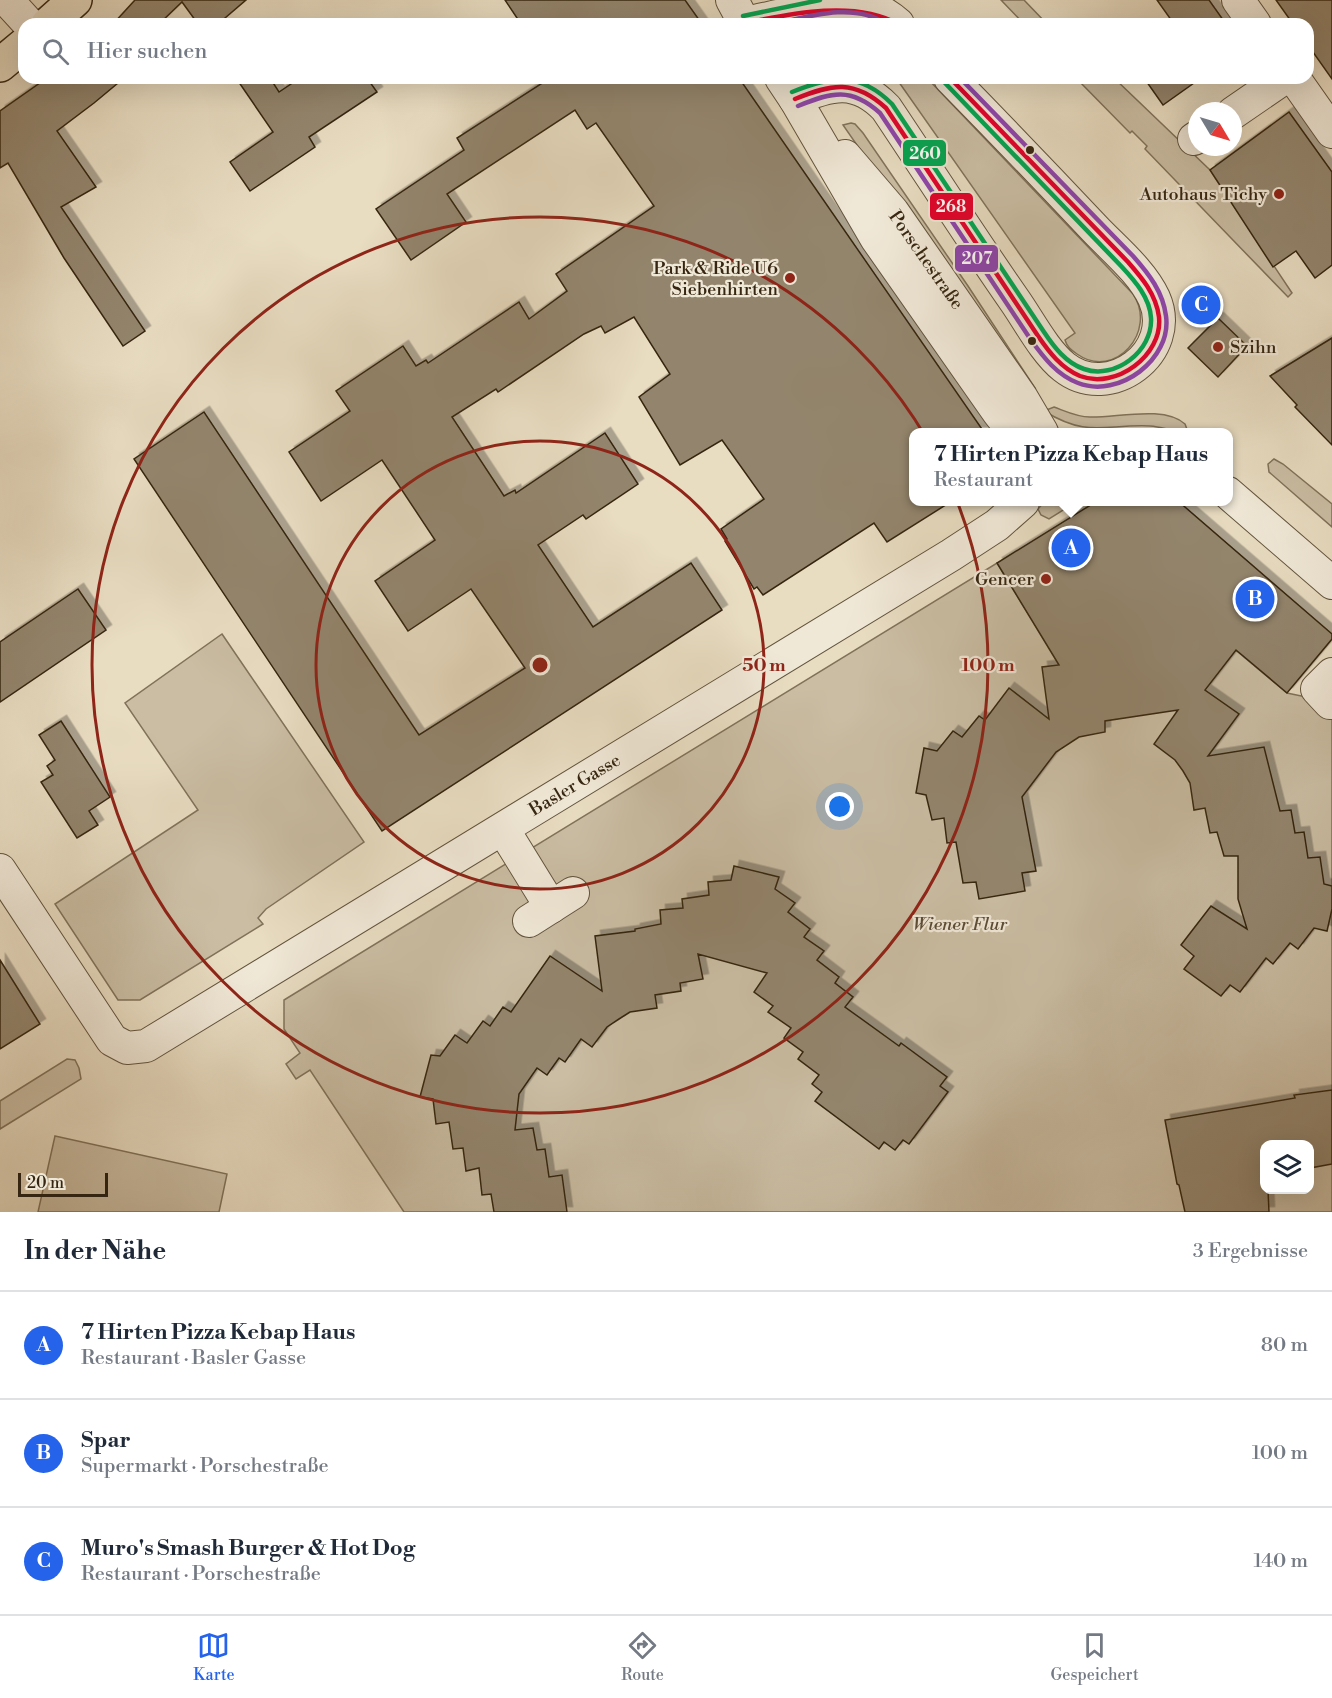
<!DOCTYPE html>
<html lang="de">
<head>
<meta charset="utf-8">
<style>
  body { margin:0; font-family:"Libre Bodoni",serif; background:#f2f2f3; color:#1f2937 }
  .controls { position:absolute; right:18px; bottom:18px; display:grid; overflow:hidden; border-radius:12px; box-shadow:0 6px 24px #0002 }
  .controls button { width:54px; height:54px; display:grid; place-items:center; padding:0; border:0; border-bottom:2px solid #e0e1e3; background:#fff; color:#1f2937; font:30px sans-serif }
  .compass { position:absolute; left:1188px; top:102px; width:54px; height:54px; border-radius:50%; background:#fff; box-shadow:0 6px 24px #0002; rotate:128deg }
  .scale { position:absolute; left:18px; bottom:15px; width:90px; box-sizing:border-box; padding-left:6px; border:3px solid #362611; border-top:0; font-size:16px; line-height:21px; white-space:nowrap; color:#362611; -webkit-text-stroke:4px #f0e8d7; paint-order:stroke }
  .you { position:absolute; left:840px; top:807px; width:21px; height:21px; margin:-15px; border:4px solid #fff; border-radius:50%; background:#1a73e8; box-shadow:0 0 0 9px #1a73e833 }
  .badge { display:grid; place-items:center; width:39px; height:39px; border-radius:50%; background:#2563eb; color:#fff; font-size:20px; font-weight:700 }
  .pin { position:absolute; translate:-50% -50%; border:3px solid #fff; box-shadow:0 2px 6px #0006 }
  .popup { position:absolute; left:909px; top:428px; width:324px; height:78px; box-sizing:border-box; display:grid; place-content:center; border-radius:12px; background:#fff; filter:drop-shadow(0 2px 4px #0005); font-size:20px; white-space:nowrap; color:#747a83 }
  .popup b { font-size:22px; color:#1f2937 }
  .popup::after { content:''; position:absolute; left:50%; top:100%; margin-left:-12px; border:12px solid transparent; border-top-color:#fff }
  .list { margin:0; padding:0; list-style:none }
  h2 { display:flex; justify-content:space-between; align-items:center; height:78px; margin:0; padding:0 24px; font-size:26px }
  h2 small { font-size:20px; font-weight:400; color:#747a83 }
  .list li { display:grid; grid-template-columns:39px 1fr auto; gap:18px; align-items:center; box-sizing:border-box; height:108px; padding:0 24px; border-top:2px solid #e0e1e3 }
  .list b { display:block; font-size:22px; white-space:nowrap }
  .list p { margin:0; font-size:20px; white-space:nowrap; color:#747a83 }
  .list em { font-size:20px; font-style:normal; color:#747a83 }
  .icon { flex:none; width:33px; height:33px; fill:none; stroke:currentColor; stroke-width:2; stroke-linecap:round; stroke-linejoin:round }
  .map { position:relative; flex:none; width:1332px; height:1212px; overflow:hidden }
  .search { position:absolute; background:#fff; box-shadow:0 6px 24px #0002; left:18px; right:18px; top:18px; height:66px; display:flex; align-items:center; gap:15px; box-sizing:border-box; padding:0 21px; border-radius:18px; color:#747a83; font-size:22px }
  .sheet { height:402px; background:#fff }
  nav { display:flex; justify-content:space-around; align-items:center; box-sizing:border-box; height:84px; border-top:2px solid #e0e1e3; background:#fff; font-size:16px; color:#747a83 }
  nav a { display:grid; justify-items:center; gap:3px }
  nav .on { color:#2563eb }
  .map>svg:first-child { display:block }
</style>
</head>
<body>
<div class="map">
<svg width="1332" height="1212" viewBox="0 0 1332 1212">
  <defs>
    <filter id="shadow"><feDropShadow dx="5.5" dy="-5.5" stdDeviation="0" flood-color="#0004"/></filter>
  </defs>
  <rect width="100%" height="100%" fill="#e8dcc1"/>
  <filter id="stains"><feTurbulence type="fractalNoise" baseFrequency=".00333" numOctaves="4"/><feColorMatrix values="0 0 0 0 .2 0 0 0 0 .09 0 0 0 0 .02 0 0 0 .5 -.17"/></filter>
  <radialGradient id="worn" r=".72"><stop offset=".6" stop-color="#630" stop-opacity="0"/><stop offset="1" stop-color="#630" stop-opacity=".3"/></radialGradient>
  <!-- green -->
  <g fill="#cabda3" stroke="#80725a" stroke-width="1.5" fill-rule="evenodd">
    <polygon points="1001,0 1024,0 1047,24 1024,24"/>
    <path d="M 896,78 L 927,78 L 1133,294 C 1158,331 1115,381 1077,354 C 1071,350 1067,347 1065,340 L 1075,333 Z"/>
    <polygon points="1076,78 1114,78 1210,170 1292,293 1288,297 1145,149 1147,146 1132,131 1130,133"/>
    <polygon points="851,123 855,124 863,133 968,286 1035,388 1034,393 1031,396 843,125"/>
    <path d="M 1054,407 C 1065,411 1077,417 1090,417 C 1116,418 1164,405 1185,424 L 1188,432 C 1175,432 1163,427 1150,426 C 1104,424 1088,438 1044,411 Z"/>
    <polygon points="1274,459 1283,464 1332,504 1332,527 1269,472 1268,464"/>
    <polygon points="1044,502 1076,502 1049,519 1041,515 1038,509"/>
    <path d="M 997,563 L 1050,649 L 1208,627 L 1287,693 L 1306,697 L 1332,674 L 1332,1212 L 404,1212 L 310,1070 L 296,1079 L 286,1064 L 300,1053 L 284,1029 L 284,1000 ZM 1264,1144 L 1310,1144 L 1310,1190 L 1264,1190 Z"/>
    <polygon points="222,634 364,842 266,909 258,918 263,924 140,1000 118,1000 55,904 198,810 125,703"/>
    <polygon points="67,1059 75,1060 79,1068 81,1079 0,1129 0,1101"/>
    <polygon points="55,1136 227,1174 219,1212 38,1212"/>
  </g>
  <!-- building -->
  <g fill="#93856d" stroke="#362611" stroke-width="1.5" filter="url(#shadow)">
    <polygon points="135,0 246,0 218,24 198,24 182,2 159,24 113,24"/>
    <polygon points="505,0 685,0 702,24 521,24"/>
    <polygon points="1157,0 1209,0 1226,24 1174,24"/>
    <polygon points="1276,0 1332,0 1332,79 1308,45 1308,24 1293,24"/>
    <polygon points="47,78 124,78 94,103 57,131 96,187 61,207 145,331 123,346 64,258 8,163 0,168 0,111"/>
    <polygon points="236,78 270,78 279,92 300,78 367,78 377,92 309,137 315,147 250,191 230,162 273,132"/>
    <polygon points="550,78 739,78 984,432 914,432 914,501 952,501 887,542 874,523 763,595 757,587 754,589 725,541 727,539 721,529 764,499 722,440 680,465 639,397 670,374 634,317 605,333 601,326 584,334 498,392 496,389 452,417 504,496 515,490 516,493 605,433 638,484 586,519 583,515 538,545 593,627 691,563 722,610 382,831 134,459 204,412 419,735 525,668 471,589 408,631 375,581 435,540 382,460 321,501 289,452 350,411 336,391 403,346 416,366 426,360 428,363 519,302 529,319 567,291 556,274 654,206 596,123 587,129 575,110 447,194 466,222 411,260 376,209 464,150 457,138"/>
    <polygon points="1144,78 1201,78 1163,105"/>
    <polygon points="1289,112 1332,172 1332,265 1315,278 1296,251 1273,267 1210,170"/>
    <polygon points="1218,318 1247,346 1218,377 1188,348"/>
    <polygon points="1332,338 1332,445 1295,407 1297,405 1270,376"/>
    <polygon points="1097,501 1178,501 1332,634 1332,639 1287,693 1236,650 1205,690 1239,714 1208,756 1264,747 1280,811 1291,810 1295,833 1304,832 1308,858 1320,857 1324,884 1332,886 1332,909 1327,931 1314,928 1298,949 1290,943 1273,964 1266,958 1240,992 1230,985 1221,996 1184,969 1194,956 1181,945 1211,906 1247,929 1238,899 1238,856 1224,856 1217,832 1210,833 1205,808 1194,810 1190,783 1183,771 1175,760 1154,744 1178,710 1105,721 1105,732 1079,737 1056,752 1022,797 1036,871 1022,873 1025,891 979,899 976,882 963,883 956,842 947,843 944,818 932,820 926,795 916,793 924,748 937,751 953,731 962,737 979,716 985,720 1009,688 1049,719 1042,667 1059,665 997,563"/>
    <polygon points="78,589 106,630 0,702 0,642"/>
    <polygon points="61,721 110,797 89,811 98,825 77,838 41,782 53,775 47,766 55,760 39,735"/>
    <polygon points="734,866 779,877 775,889 795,903 788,912 810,929 804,937 824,951 817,960 839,977 835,983 853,997 845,1007 899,1046 901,1043 947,1077 940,1086 948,1092 909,1144 903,1140 895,1150 884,1142 879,1149 815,1101 822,1092 812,1084 819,1075 798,1059 803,1052 784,1038 791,1028 768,1012 773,1006 754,992 767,973 698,954 703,979 680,983 681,991 655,995 657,1008 630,1012 619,1019 607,1027 592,1047 581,1039 565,1062 559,1058 547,1075 537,1068 519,1094 515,1130 533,1128 537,1150 545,1149 549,1177 562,1175 567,1212 494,1212 491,1194 482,1195 479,1168 466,1171 463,1148 453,1149 449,1122 436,1124 433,1099 420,1097 431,1055 440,1056 455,1035 467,1043 483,1021 490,1026 503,1007 511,1012 550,956 602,991 595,936 635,931 635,929 661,924 660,910 683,908 682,899 709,895 708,882 731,880"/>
    <polygon points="0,960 40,1024 0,1049"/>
    <polygon points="1332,1090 1332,1164 1310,1168 1310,1144 1264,1144 1264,1190 1268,1190 1269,1212 1185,1212 1179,1185 1177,1184 1165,1120 1295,1098 1294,1095"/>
  </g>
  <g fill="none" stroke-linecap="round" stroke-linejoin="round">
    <!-- minor casing -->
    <g stroke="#62543d" stroke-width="34">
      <g id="minor">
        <polyline points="7,0 29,24"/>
        <polyline points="732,0 745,24"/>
        <polyline points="1238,0 1255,24"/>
        <path d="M 745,23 C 777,17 835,0 865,6 C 879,9 888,15 898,24"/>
        <polyline points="781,78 795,99 876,238 998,412 1009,426 1020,432"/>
        <polyline points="1294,78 1332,132"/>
        <path d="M 795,99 C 831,84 856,77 886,108 C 929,172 971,238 1015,301 C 1029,321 1045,352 1064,367 C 1109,403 1178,352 1154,298 C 1142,272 1115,250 1095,229 C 1047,178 999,128 950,78"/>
        <polyline points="1233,113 1284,78"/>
        <polyline points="1194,139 1197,137"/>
        <polyline points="845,156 893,212 1022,398 1042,432"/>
        <polyline points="1228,493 1332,583"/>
        <polyline points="1330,703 1317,689 1332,674"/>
        <polyline points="503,829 551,907"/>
        <polyline points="0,870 112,1040 127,1048 146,1046 951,555 997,525 1023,502"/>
        <polyline points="529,921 573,893"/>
      </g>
    </g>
    <!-- major casing -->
    <g stroke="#362611" stroke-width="36">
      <g id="major">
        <polyline points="48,24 75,0"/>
        <polyline points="0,65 24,45"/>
      </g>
    </g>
    <!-- minor -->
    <use href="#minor" stroke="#f0e8d7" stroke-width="32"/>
    <!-- major -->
    <use href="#major" stroke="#e8dcc1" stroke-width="33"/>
    <!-- bus-1 casing -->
    <g stroke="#f0e8d7" stroke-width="9">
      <g id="bus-1">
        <path d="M 745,23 C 793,13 856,0 898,24"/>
        <path d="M 795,99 C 832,84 854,79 886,108 L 1038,336 C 1049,352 1061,368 1080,376 C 1116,390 1163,355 1159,317 C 1156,294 1142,278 1128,262 L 950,78"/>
      </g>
    </g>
    <!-- bus-2 casing -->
    <g stroke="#f0e8d7" stroke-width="9">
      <g id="bus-2">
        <path d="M 776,24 C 810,16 855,2 886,24"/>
        <path d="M 798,106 C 832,92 851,87 880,113 L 1031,340 C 1044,358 1057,375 1078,383 C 1119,399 1172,359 1166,316 C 1163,292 1149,274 1133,256 L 960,78"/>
      </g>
    </g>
    <!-- bus-3 casing -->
    <g stroke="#f0e8d7" stroke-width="9">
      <g id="bus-3">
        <polyline points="743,16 820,0"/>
        <path d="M 792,92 C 832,76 859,71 892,104 L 1044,332 C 1054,347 1066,363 1084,369 C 1115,380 1153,351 1151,318 C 1150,298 1135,281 1122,267 L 945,83"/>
      </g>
    </g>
    <!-- bus-1 -->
    <use href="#bus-1" stroke="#e4002b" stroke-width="4.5"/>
    <!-- bus-2 -->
    <use href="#bus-2" stroke="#8e44ad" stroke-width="4.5"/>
    <!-- bus-3 -->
    <use href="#bus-3" stroke="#00a651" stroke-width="4.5"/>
  </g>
  <!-- distance rings -->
  <g fill="none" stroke="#8f2418" stroke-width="3">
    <circle cx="540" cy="665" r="224"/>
    <circle cx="540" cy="665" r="448"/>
  </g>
  <!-- markers -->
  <g fill="#362611" stroke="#f0e8d7" stroke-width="2">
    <circle cx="1030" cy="150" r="5"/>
    <circle cx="1032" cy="341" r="5"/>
  </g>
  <g fill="#8f2418" stroke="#f0e8d7" stroke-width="2">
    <circle cx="1279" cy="194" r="6"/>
    <circle cx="790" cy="278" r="6"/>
    <circle cx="1218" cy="347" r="6"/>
    <circle cx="1046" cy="579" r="6"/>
  </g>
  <g text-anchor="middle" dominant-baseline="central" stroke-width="4.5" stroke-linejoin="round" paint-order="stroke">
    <!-- poi labels -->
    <g font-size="18" fill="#362611" stroke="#f0e8d7" text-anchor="end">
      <text x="1267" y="194">Autohaus Tichy</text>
      <text x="778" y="268">Park &amp; Ride U6<tspan x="778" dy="21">Siebenhirten</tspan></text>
      <text x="1230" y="347" text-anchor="start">Szihn</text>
      <text x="1034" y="579">Gencer</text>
    </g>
    <!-- street labels -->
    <g font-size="18" fill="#362611" stroke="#f0e8d7">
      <text transform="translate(926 260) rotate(55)">Porschestraße</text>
      <text transform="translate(575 785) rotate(-31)">Basler Gasse</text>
    </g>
    <!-- park labels -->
    <g font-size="18" font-style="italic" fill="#5b4c36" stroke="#f0e8d7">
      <text x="960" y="924">Wiener Flur</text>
    </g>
  </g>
  <circle cx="540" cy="665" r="9" fill="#8f2418" stroke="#f0e8d7" stroke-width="3"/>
  <g font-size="18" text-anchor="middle" font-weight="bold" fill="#8f2418" stroke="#f0e8d7" stroke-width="4.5" stroke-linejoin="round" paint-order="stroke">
    <text x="764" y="671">50 m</text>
    <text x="988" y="671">100 m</text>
  </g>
  <g stroke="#f0e8d7" stroke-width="2">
    <rect x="902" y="139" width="45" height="28" rx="6" fill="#00a651"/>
    <rect x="929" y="192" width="45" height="29" rx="6" fill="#e4002b"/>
    <rect x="954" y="244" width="45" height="29" rx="6" fill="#8e44ad"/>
  </g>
  <g font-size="16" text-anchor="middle" font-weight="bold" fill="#fff">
    <text x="925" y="159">260</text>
    <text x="951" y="212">268</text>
    <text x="977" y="264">207</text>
  </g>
  <rect width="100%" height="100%" filter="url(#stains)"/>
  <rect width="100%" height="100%" fill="url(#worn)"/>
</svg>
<div class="controls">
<button><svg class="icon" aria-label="layers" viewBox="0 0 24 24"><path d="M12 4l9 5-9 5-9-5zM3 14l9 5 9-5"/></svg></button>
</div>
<svg class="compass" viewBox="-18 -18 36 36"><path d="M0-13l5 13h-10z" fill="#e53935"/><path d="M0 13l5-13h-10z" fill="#747a83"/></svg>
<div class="scale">20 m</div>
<div class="you"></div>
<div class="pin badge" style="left:1071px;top:548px">A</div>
<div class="popup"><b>7 Hirten Pizza Kebap Haus</b>Restaurant</div>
<div class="pin badge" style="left:1255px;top:599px">B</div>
<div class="pin badge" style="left:1201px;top:305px">C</div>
<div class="search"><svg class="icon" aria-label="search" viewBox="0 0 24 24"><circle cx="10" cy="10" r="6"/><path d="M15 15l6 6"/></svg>Hier suchen</div>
</div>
<section class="sheet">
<h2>In der Nähe<small>3 Ergebnisse</small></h2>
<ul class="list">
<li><span class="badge">A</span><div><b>7 Hirten Pizza Kebap Haus</b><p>Restaurant · Basler Gasse</p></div><em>80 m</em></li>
<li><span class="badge">B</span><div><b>Spar</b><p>Supermarkt · Porschestraße</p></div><em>100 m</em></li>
<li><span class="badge">C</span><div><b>Muro's Smash Burger &amp; Hot Dog</b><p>Restaurant · Porschestraße</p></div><em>140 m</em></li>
</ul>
</section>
<nav>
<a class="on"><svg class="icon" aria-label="map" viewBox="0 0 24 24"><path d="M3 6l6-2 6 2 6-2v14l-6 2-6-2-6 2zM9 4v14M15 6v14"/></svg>Karte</a>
<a><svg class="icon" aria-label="directions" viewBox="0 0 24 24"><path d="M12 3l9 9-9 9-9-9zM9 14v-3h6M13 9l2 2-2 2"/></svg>Route</a>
<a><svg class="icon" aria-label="saved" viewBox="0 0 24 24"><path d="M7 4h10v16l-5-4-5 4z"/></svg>Gespeichert</a>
</nav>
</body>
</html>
